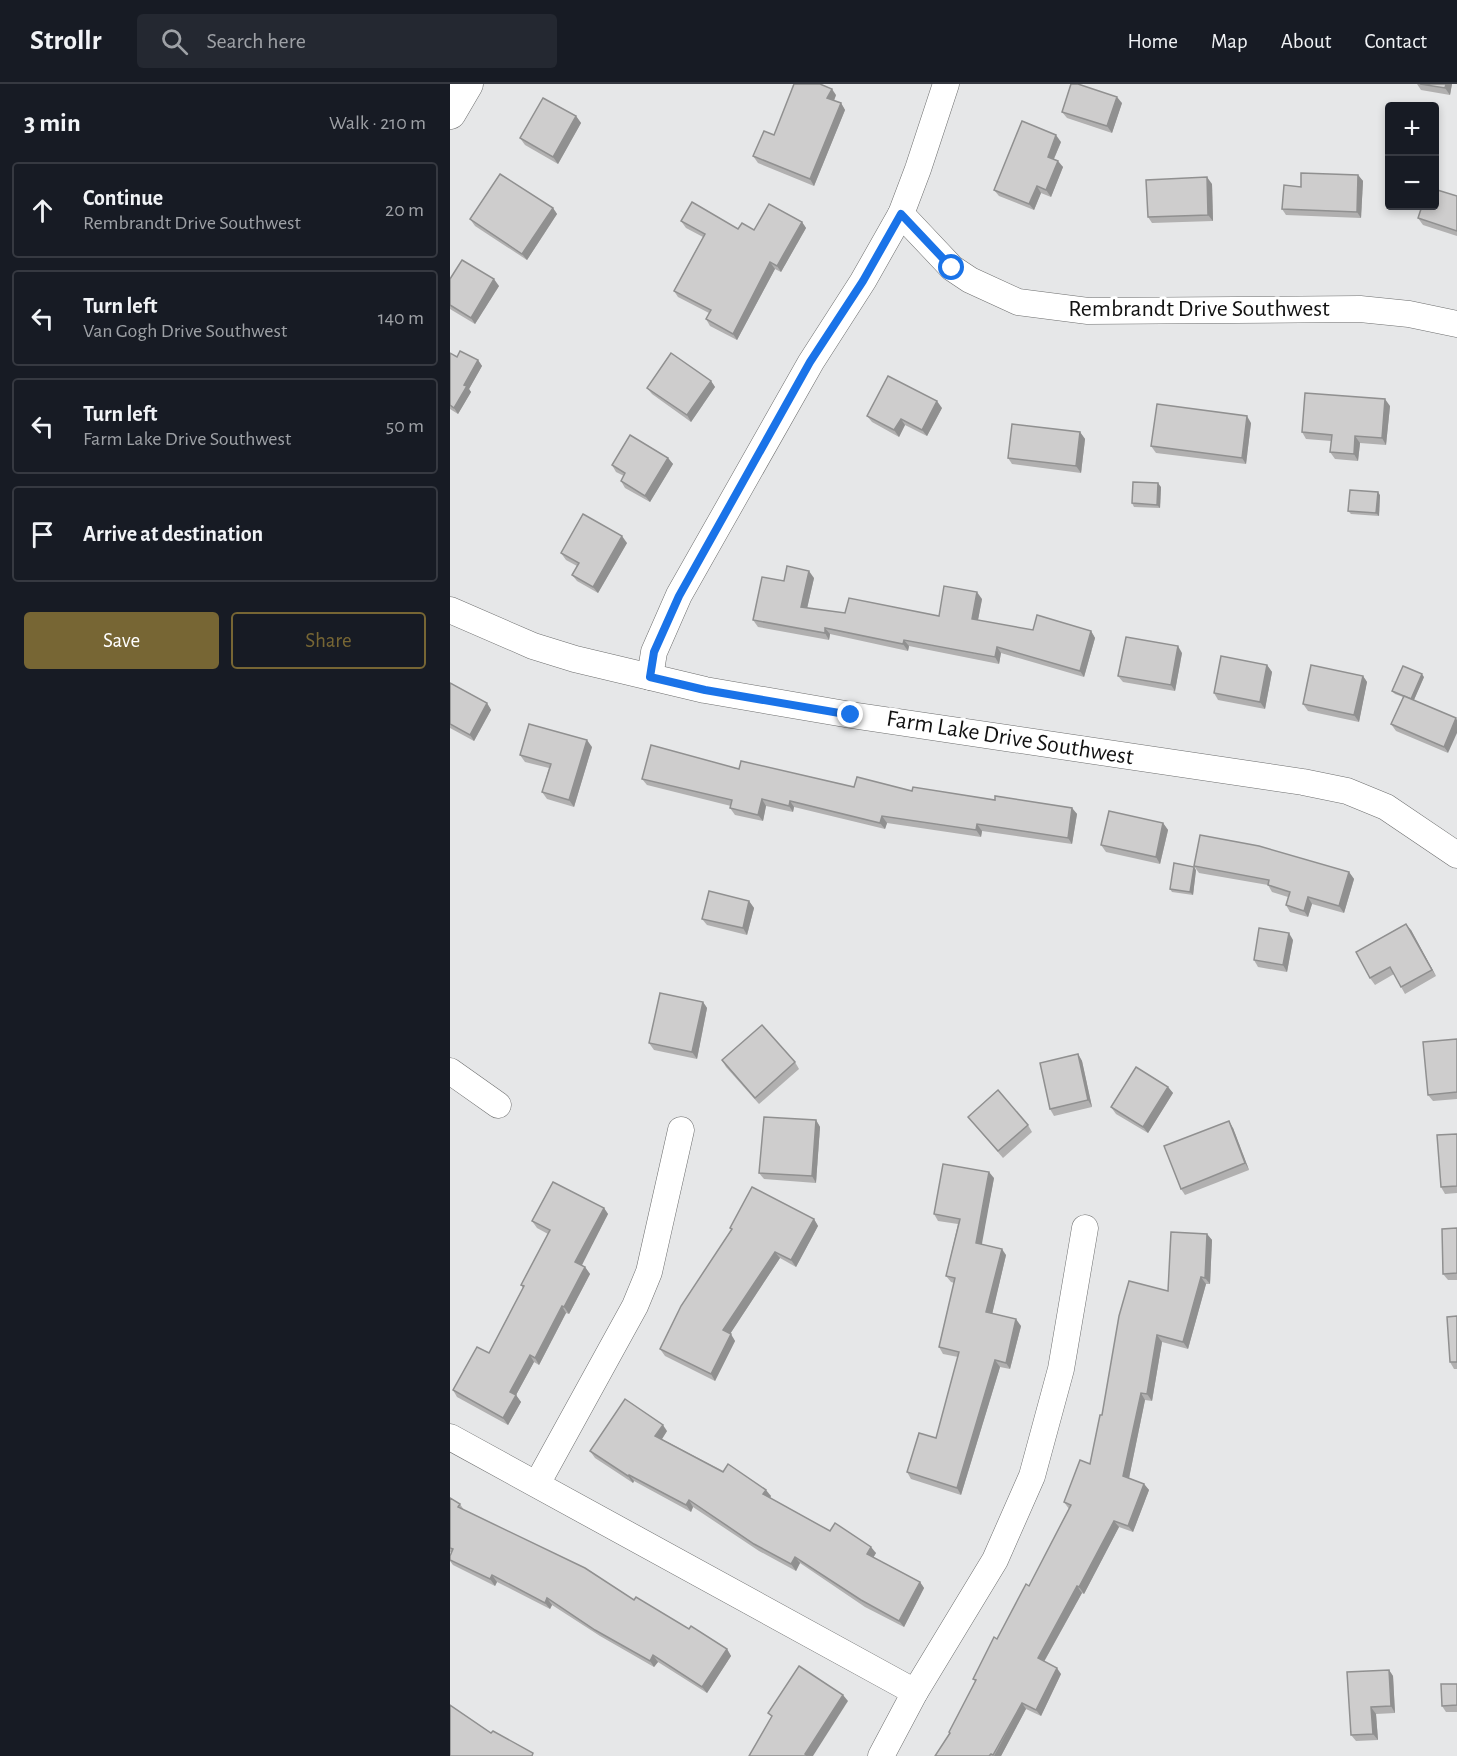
<!DOCTYPE html>
<html lang="en">
<head>
<meta charset="utf-8">
<style>
  body { margin:0; font-family:"Alegreya Sans",sans-serif; background:#242831; color:#f1f3f6 }
  .controls { position:absolute; right:18px; top:18px; display:grid; overflow:hidden; border-radius:6px; box-shadow:0 3px 9px #0003 }
  .controls button { width:54px; height:54px; display:grid; place-items:center; padding:0; border:0; border-bottom:2px solid #363941; background:#171b24; color:#f1f3f6; font:30px sans-serif }
  .stop { position:absolute; width:18px; height:18px; margin:-14px; border:4px solid #1a73e8; border-radius:50%; background:#fff }
  .stop.end { background:#1a73e8; border-color:#fff; box-shadow:0 2px 6px #0008 }
  .list { margin:0; padding:0; list-style:none }
  h2 { display:flex; justify-content:space-between; align-items:center; height:78px; margin:0; padding:0 24px; font-size:26px }
  h2 small { font-size:20px; font-weight:400; color:#9ea1a6 }
  .list li { display:grid; grid-template-columns:39px 1fr auto; gap:18px; align-items:center; box-sizing:border-box; height:96px; margin:0 12px 12px; padding:0 12px; border:2px solid #363941; border-radius:6px }
  .list b { display:block; font-size:22px; white-space:nowrap }
  .list p { margin:0; font-size:20px; white-space:nowrap; color:#9ea1a6 }
  .list em { font-size:20px; font-style:normal; color:#9ea1a6 }
  .actions { display:flex; gap:12px; padding:18px 24px }
  .actions a { flex:1; padding:14px 0; border:2px solid #776634; border-radius:6px; text-align:center; font-size:21px; color:#776634 }
  .actions .main { background:#776634; color:#fff }
  .icon { flex:none; width:33px; height:33px; fill:none; stroke:currentColor; stroke-width:2; stroke-linecap:round; stroke-linejoin:round }
  .map { position:relative; flex:none; width:1007px; height:1672px; overflow:hidden }
  header { display:flex; align-items:center; gap:36px; box-sizing:border-box; height:84px; padding:0 30px; background:#171b24; border-bottom:2px solid #363941 }
  header strong { font-size:28px }
  nav { display:flex; gap:33px; margin-inline-start:auto; font-size:21px }
  .search { width:420px; height:54px; background:#242831; display:flex; align-items:center; gap:15px; box-sizing:border-box; padding:0 21px; border-radius:6px; color:#9ea1a6; font-size:22px }
  main { display:flex }
  aside { flex:1; background:#171b24 }
  .map>svg:first-child { display:block }
</style>
</head>
<body>
<header>
<strong>Strollr</strong>
<div class="search"><svg class="icon" aria-label="search" viewBox="0 0 24 24"><circle cx="10" cy="10" r="6"/><path d="M15 15l6 6"/></svg>Search here</div>
<nav><a>Home</a><a>Map</a><a>About</a><a>Contact</a></nav>
</header>
<main>
<aside>
<h2>3 min<small>Walk · 210 m</small></h2>
<ul class="list">
<li><svg class="icon" aria-label="ahead" viewBox="0 0 24 24"><path d="M12 20V5M6 11l6-6 6 6"/></svg><div><b>Continue</b><p>Rembrandt Drive Southwest</p></div><em>20 m</em></li>
<li><svg class="icon" aria-label="left" viewBox="0 0 24 24"><path d="M17 20v-9H6M10 6l-5 5 5 5"/></svg><div><b>Turn left</b><p>Van Gogh Drive Southwest</p></div><em>140 m</em></li>
<li><svg class="icon" aria-label="left" viewBox="0 0 24 24"><path d="M17 20v-9H6M10 6l-5 5 5 5"/></svg><div><b>Turn left</b><p>Farm Lake Drive Southwest</p></div><em>50 m</em></li>
<li><svg class="icon" aria-label="arrive" viewBox="0 0 24 24"><path d="M6 21V4h12l-3 4 3 4H6"/></svg><div><b>Arrive at destination</b></div></li>
</ul>
<div class="actions"><a class="main">Save</a><a>Share</a></div>
</aside>
<div class="map">
<svg width="1007" height="1672" viewBox="0 0 1007 1672">
  <rect width="100%" height="100%" fill="#e6e7e8"/>
  <g fill="none" stroke-linecap="round" stroke-linejoin="round">
    <!-- minor casing -->
    <g stroke="#6d6e6e" stroke-width="27">
      <g id="minor">
        <polyline points="451,130 502,184 520,196 568,218 638,227 910,225 959,230 1007,240"/>
        <polyline points="0,526 83,562 125,575 255,606 401,631 853,698 897,707 936,723 1007,771"/>
        <polyline points="200,593 204,568 229,511 361,278 413,197 451,130 468,85 496,0"/>
        <polyline points="0,987 48,1021"/>
        <polyline points="0,1353 465,1608"/>
        <polyline points="87,1400 185,1222 199,1188 231,1046"/>
        <polyline points="431,1672 465,1608 545,1476 582,1392 611,1285 635,1144"/>
      </g>
    </g>
    <!-- tertiary casing -->
    <g stroke="#6d6e6e" stroke-width="33">
      <polyline id="tertiary" points="0,29 17,0"/>
    </g>
    <!-- minor -->
    <use href="#minor" stroke="#fff" stroke-width="26"/>
    <!-- tertiary -->
    <use href="#tertiary" stroke="#fff" stroke-width="32"/>
  </g>
  <!-- wall -->
  <g fill="#b1b0b0">
    <polygon points="967,0 1002,0 1000,11 971,6"/>
    <polygon points="386,11 384,17 391,19 395,26 364,102 308,79 303,72 324,51"/>
    <polygon points="672,19 662,49 617,34 612,28"/>
    <polygon points="126,32 131,39 108,80 75,61 70,54"/>
    <polygon points="611,58 604,75 613,83 601,113 591,109 584,126 549,112 544,106"/>
    <polygon points="908,91 913,97 911,134 836,131 832,125"/>
    <polygon points="762,100 763,137 702,139 698,133"/>
    <polygon points="1007,112 1007,152 973,141 968,134"/>
    <polygon points="103,124 107,130 77,176 25,142 20,135"/>
    <polygon points="231,137 288,145 304,146 352,138 356,144 331,188 325,185 287,256 260,242 256,235 259,229 228,213 224,207 253,153 236,144"/>
    <polygon points="0,195 49,202 25,240 0,225"/>
    <polygon points="0,269 7,273 28,276 32,282 19,305 21,308 8,330 0,325"/>
    <polygon points="261,297 265,303 241,338 202,310 197,304"/>
    <polygon points="940,322 936,361 910,359 908,377 885,375 880,368 881,357 856,355 852,348"/>
    <polygon points="492,324 477,352 455,341 449,353 422,338 417,332"/>
    <polygon points="801,339 796,380 706,369 701,362"/>
    <polygon points="630,348 635,355 631,389 562,380 558,374"/>
    <polygon points="218,374 223,380 200,418 175,404 171,397 174,392 166,388 162,381"/>
    <polygon points="711,403 710,424 684,423 682,419"/>
    <polygon points="930,411 929,432 901,430 898,427"/>
    <polygon points="177,459 148,509 127,497 122,491 127,482 116,476 111,469"/>
    <polygon points="364,494 357,524 395,529 489,532 532,515 528,536 583,546 641,547 645,554 634,593 551,569 549,580 459,562 458,567 380,550 379,556 308,543 303,536 334,497"/>
    <polygon points="732,569 725,607 673,598 668,592"/>
    <polygon points="817,581 822,588 815,625 768,616 764,609"/>
    <polygon points="913,592 917,598 909,638 858,627 853,620"/>
    <polygon points="974,593 964,616 998,669 946,647 941,640 953,613 945,610 942,607"/>
    <polygon points="0,599 37,619 41,626 24,657 0,644"/>
    <polygon points="142,663 124,723 97,715 92,708 99,684 75,678 70,671"/>
    <polygon points="289,685 404,703 462,707 622,724 627,730 622,760 532,747 531,753 437,739 435,745 344,723 343,728 316,722 313,737 285,731 280,724 281,722 197,701 192,695"/>
    <polygon points="713,739 718,746 710,780 656,768 651,761"/>
    <polygon points="744,782 899,788 904,795 894,829 862,820 858,833 840,828 836,821 838,813 822,808 818,801 749,789"/>
    <polygon points="746,786 743,811 722,808 720,805"/>
    <polygon points="299,817 304,824 297,851 257,841 252,835"/>
    <polygon points="961,846 986,892 955,910 944,890 925,901 920,894"/>
    <polygon points="843,856 837,888 808,883 804,876"/>
    <polygon points="253,918 257,924 247,975 204,966 199,959"/>
    <polygon points="1007,955 1007,1015 983,1017 978,1011"/>
    <polygon points="628,970 632,977 642,1023 604,1032 600,1025"/>
    <polygon points="272,976 345,978 349,985 309,1020 276,983"/>
    <polygon points="718,1003 723,1009 698,1049 666,1030 661,1023"/>
    <polygon points="518,1033 578,1041 582,1048 553,1074"/>
    <polygon points="366,1036 370,1043 366,1099 314,1095 309,1089"/>
    <polygon points="783,1044 799,1086 735,1111 731,1105"/>
    <polygon points="1007,1050 1007,1109 995,1110 991,1103"/>
    <polygon points="544,1094 531,1160 556,1171 542,1230 571,1242 560,1285 550,1283 511,1411 461,1395 457,1388 486,1354 508,1273 493,1270 489,1263 504,1199 501,1198 496,1192 508,1140 488,1137 484,1130"/>
    <polygon points="154,1124 158,1130 131,1181 135,1183 140,1190 119,1230 116,1229 89,1281 84,1278 66,1311 71,1318 58,1341 7,1313 3,1306 39,1269 73,1204 71,1201 98,1150 87,1144 82,1137"/>
    <polygon points="364,1135 368,1142 346,1183 330,1174 280,1250 285,1257 265,1297 215,1272 210,1265 282,1146 280,1144"/>
    <polygon points="1007,1144 1007,1196 998,1196 993,1190"/>
    <polygon points="757,1150 762,1156 760,1200 756,1200 738,1265 712,1258 702,1317 695,1316 679,1394 694,1400 699,1406 683,1448 669,1443 634,1510 632,1509 594,1578 611,1590 591,1632 576,1625 551,1672 485,1672 500,1650 499,1648 526,1598 523,1595 579,1502 619,1425 614,1418 640,1380 652,1331 718,1207"/>
    <polygon points="1007,1232 1007,1285 1004,1285 1000,1278"/>
    <polygon points="217,1347 212,1355 321,1412 320,1414 380,1447 426,1469 423,1474 470,1498 474,1504 454,1543 415,1523 350,1479 346,1487 309,1467 243,1423 241,1428 184,1397 183,1399 145,1374 140,1367"/>
    <polygon points="0,1414 10,1420 14,1426 277,1565 281,1572 257,1609 208,1578 204,1583 150,1552 102,1521 100,1525 47,1498 45,1502 3,1481 0,1477 2,1469 0,1468"/>
    <polygon points="939,1586 943,1592 945,1629 926,1630 928,1656 906,1657 901,1651"/>
    <polygon points="1007,1600 1007,1628 996,1628 992,1622"/>
  </g>
  <!-- shaded-wall -->
  <g fill="#909090">
    <polygon points="996,0 1002,0 1000,11 995,4"/>
    <polygon points="382,5 386,11 382,21 377,14"/>
    <polygon points="667,13 672,19 662,49 657,42"/>
    <polygon points="391,19 395,26 364,102 360,95"/>
    <polygon points="126,32 131,39 108,80 103,73"/>
    <polygon points="606,51 611,58 602,79 598,73"/>
    <polygon points="608,77 613,83 601,113 596,106"/>
    <polygon points="908,91 913,97 911,134 907,128"/>
    <polygon points="757,93 762,100 763,137 758,131"/>
    <polygon points="587,102 591,109 584,126 579,120"/>
    <polygon points="103,124 107,130 77,176 72,170"/>
    <polygon points="352,138 356,144 331,188 327,182"/>
    <polygon points="320,178 325,185 287,256 283,250"/>
    <polygon points="44,195 49,202 25,240 21,234"/>
    <polygon points="28,276 32,282 19,305 21,308 8,330 4,324 14,301"/>
    <polygon points="261,297 265,303 241,338 237,331"/>
    <polygon points="935,315 940,322 936,361 932,354"/>
    <polygon points="487,317 492,324 477,352 472,346"/>
    <polygon points="797,332 801,339 796,380 792,374"/>
    <polygon points="451,335 455,341 449,353 444,346"/>
    <polygon points="630,348 635,355 631,389 626,382"/>
    <polygon points="905,352 910,359 908,377 904,370"/>
    <polygon points="218,374 223,380 200,418 195,412"/>
    <polygon points="708,399 711,403 710,424 707,421"/>
    <polygon points="928,408 930,411 929,432 926,429"/>
    <polygon points="172,452 177,459 148,509 143,503"/>
    <polygon points="359,487 364,494 356,529 351,523"/>
    <polygon points="527,508 532,515 527,541 522,535"/>
    <polygon points="375,544 380,550 379,556 375,549"/>
    <polygon points="641,547 645,554 634,593 630,587"/>
    <polygon points="454,556 459,562 458,567 453,560"/>
    <polygon points="728,562 732,569 725,607 721,601"/>
    <polygon points="547,563 551,569 549,580 545,573"/>
    <polygon points="817,581 822,588 815,625 810,618"/>
    <polygon points="972,590 974,593 963,618 961,615"/>
    <polygon points="913,592 917,598 909,638 904,631"/>
    <polygon points="37,619 41,626 24,657 20,651"/>
    <polygon points="1006,634 1007,636 1007,649 998,669 994,663"/>
    <polygon points="137,656 142,663 124,723 119,716"/>
    <polygon points="312,715 316,722 313,737 308,731"/>
    <polygon points="340,717 344,723 343,728 339,722"/>
    <polygon points="622,724 627,730 622,760 618,754"/>
    <polygon points="432,732 437,739 435,745 430,739"/>
    <polygon points="713,739 718,746 710,780 706,773"/>
    <polygon points="527,740 532,747 531,753 526,746"/>
    <polygon points="744,783 746,786 743,811 740,808"/>
    <polygon points="899,788 904,795 894,829 889,822"/>
    <polygon points="858,813 862,820 858,833 854,827"/>
    <polygon points="299,817 304,824 297,851 293,844"/>
    <polygon points="956,840 961,846 986,892 982,886"/>
    <polygon points="839,849 843,856 837,888 833,881"/>
    <polygon points="253,918 257,924 247,975 242,968"/>
    <polygon points="628,970 632,977 642,1023 638,1016"/>
    <polygon points="718,1003 723,1009 698,1049 693,1043"/>
    <polygon points="366,1036 370,1043 366,1099 362,1092"/>
    <polygon points="779,1037 783,1044 799,1086 795,1079"/>
    <polygon points="539,1088 544,1094 531,1165 526,1159"/>
    <polygon points="154,1124 158,1130 130,1185 125,1178"/>
    <polygon points="364,1135 368,1142 346,1183 341,1176"/>
    <polygon points="757,1150 762,1156 760,1200 755,1194"/>
    <polygon points="552,1165 556,1171 541,1235 536,1228"/>
    <polygon points="325,1168 330,1174 278,1253 273,1246"/>
    <polygon points="135,1183 140,1190 119,1230 114,1223"/>
    <polygon points="751,1193 756,1200 738,1265 733,1258"/>
    <polygon points="112,1222 116,1229 89,1281 85,1274"/>
    <polygon points="566,1235 571,1242 560,1285 556,1279"/>
    <polygon points="281,1250 285,1257 265,1297 261,1290"/>
    <polygon points="707,1251 712,1258 702,1317 697,1310"/>
    <polygon points="80,1271 84,1278 66,1311 71,1318 58,1341 53,1334 60,1308"/>
    <polygon points="545,1276 550,1283 511,1411 507,1404"/>
    <polygon points="691,1309 695,1316 678,1399 673,1392"/>
    <polygon points="213,1341 217,1347 210,1358 205,1352"/>
    <polygon points="179,1391 184,1397 183,1399 178,1392"/>
    <polygon points="694,1400 699,1406 683,1448 678,1442"/>
    <polygon points="316,1406 321,1412 318,1417 313,1410"/>
    <polygon points="239,1416 243,1423 241,1428 236,1421"/>
    <polygon points="664,1437 669,1443 634,1510 629,1503"/>
    <polygon points="421,1463 426,1469 421,1477 417,1470"/>
    <polygon points="345,1473 350,1479 346,1487 341,1480"/>
    <polygon points="42,1491 47,1498 45,1502 40,1495"/>
    <polygon points="470,1498 474,1504 454,1543 449,1537"/>
    <polygon points="627,1502 632,1509 592,1581 588,1574"/>
    <polygon points="97,1514 102,1521 100,1525 95,1519"/>
    <polygon points="277,1565 281,1572 257,1609 252,1603"/>
    <polygon points="203,1571 208,1578 204,1583 200,1577"/>
    <polygon points="607,1584 611,1590 591,1632 586,1626"/>
    <polygon points="939,1586 943,1592 945,1629 941,1622"/>
    <polygon points="393,1611 398,1617 363,1672 357,1672 355,1670"/>
    <polygon points="572,1619 576,1625 551,1672 544,1672"/>
    <polygon points="921,1623 926,1630 928,1656 923,1650"/>
  </g>
  <!-- building -->
  <g fill="#cecdcd" stroke="#909090" stroke-width="1.5">
    <polygon points="344,0 370,0 382,5 377,14 391,19 360,95 303,72 314,47 324,51"/>
    <polygon points="621,0 628,0 667,13 657,42 612,28"/>
    <polygon points="970,0 996,0 995,4"/>
    <polygon points="93,14 126,32 103,73 70,54"/>
    <polygon points="572,37 606,51 598,73 608,77 596,106 587,102 579,120 544,106"/>
    <polygon points="851,89 908,91 907,128 832,125 834,101 851,103"/>
    <polygon points="50,90 103,124 72,170 20,135"/>
    <polygon points="757,93 758,131 698,133 696,96"/>
    <polygon points="984,105 1007,112 1007,147 968,134 972,122 984,122"/>
    <polygon points="242,118 288,145 292,139 304,146 319,120 352,138 327,182 320,178 283,250 256,235 261,226 224,207 255,150 231,137"/>
    <polygon points="12,176 44,195 21,234 0,221 0,195"/>
    <polygon points="10,267 28,276 14,301 17,302 4,324 0,321 0,269 7,273"/>
    <polygon points="221,269 261,297 237,331 197,304"/>
    <polygon points="438,292 487,317 472,346 451,335 444,346 417,332"/>
    <polygon points="855,309 935,315 932,354 905,352 904,370 880,368 882,351 852,348"/>
    <polygon points="707,320 797,332 792,374 701,362"/>
    <polygon points="562,340 630,348 626,382 558,374"/>
    <polygon points="180,351 218,374 195,412 171,397 175,389 162,381"/>
    <polygon points="683,398 708,399 707,421 682,419"/>
    <polygon points="900,406 928,408 926,429 898,427"/>
    <polygon points="133,430 172,452 143,503 122,491 129,479 111,469"/>
    <polygon points="337,482 359,487 351,523 395,529 399,514 489,532 494,502 527,508 522,535 583,546 587,531 641,547 630,587 547,563 545,573 454,556 453,560 375,544 375,549 303,536 312,493 334,497"/>
    <polygon points="676,553 728,562 721,601 668,592"/>
    <polygon points="771,572 817,581 810,618 764,609"/>
    <polygon points="861,581 913,592 904,631 853,620"/>
    <polygon points="953,582 972,590 961,615 942,607"/>
    <polygon points="0,599 37,619 20,651 0,640"/>
    <polygon points="954,612 1006,634 994,663 941,640"/>
    <polygon points="79,640 137,656 119,716 92,708 101,680 70,671"/>
    <polygon points="201,661 289,685 291,677 404,703 407,693 462,707 463,703 545,716 545,712 622,724 618,754 527,740 526,746 432,732 430,739 340,717 339,722 312,715 308,731 280,724 282,716 192,695"/>
    <polygon points="659,727 713,739 706,773 651,761"/>
    <polygon points="750,751 809,762 899,788 889,822 858,813 854,827 836,821 840,808 818,801 819,796 744,782"/>
    <polygon points="724,779 744,783 740,808 720,805"/>
    <polygon points="259,807 299,817 293,844 252,835"/>
    <polygon points="956,840 982,886 951,903 940,883 920,894 906,868"/>
    <polygon points="809,844 839,849 833,881 804,876"/>
    <polygon points="210,909 253,918 242,968 199,959"/>
    <polygon points="312,941 345,978 305,1014 272,976"/>
    <polygon points="1007,955 1007,1008 978,1011 973,958"/>
    <polygon points="628,970 638,1016 600,1025 590,979"/>
    <polygon points="686,983 718,1003 693,1043 661,1023"/>
    <polygon points="548,1006 578,1041 548,1067 518,1033"/>
    <polygon points="314,1033 366,1036 362,1092 309,1089"/>
    <polygon points="779,1037 795,1079 731,1105 714,1062"/>
    <polygon points="1007,1050 1007,1102 991,1103 987,1051"/>
    <polygon points="493,1080 539,1088 526,1159 552,1165 536,1228 566,1235 556,1279 545,1276 507,1404 457,1388 469,1349 486,1354 509,1268 489,1263 505,1194 496,1192 510,1135 484,1130"/>
    <polygon points="103,1098 154,1124 125,1178 135,1183 114,1223 112,1222 85,1274 80,1271 60,1308 66,1311 53,1334 3,1306 27,1263 39,1269 74,1202 71,1201 100,1146 82,1137"/>
    <polygon points="302,1103 364,1135 341,1176 325,1168 273,1246 281,1250 261,1290 210,1265 231,1222 282,1145 280,1144"/>
    <polygon points="1007,1144 1007,1189 993,1190 992,1145"/>
    <polygon points="721,1148 757,1150 755,1194 751,1193 733,1258 707,1251 697,1310 691,1309 673,1392 694,1400 678,1442 664,1437 629,1503 627,1502 588,1574 607,1584 586,1626 572,1619 543,1671 541,1670 539,1672 485,1672 500,1649 499,1648 526,1596 523,1595 544,1553 547,1555 576,1500 579,1502 621,1421 614,1418 630,1376 640,1380 650,1331 652,1331 669,1232 679,1197 718,1207"/>
    <polygon points="1007,1232 1007,1278 1000,1278 997,1233"/>
    <polygon points="175,1315 213,1341 205,1352 273,1388 278,1380 316,1406 313,1410 380,1447 385,1439 421,1463 417,1470 470,1498 449,1537 411,1516 345,1473 341,1480 304,1460 239,1416 236,1421 179,1391 178,1392 140,1367"/>
    <polygon points="0,1414 10,1420 8,1423 135,1484 184,1516 186,1513 239,1545 241,1542 277,1565 252,1603 203,1571 200,1577 145,1546 97,1514 95,1519 42,1491 40,1495 0,1476 0,1472 3,1465 0,1464"/>
    <polygon points="349,1582 393,1611 355,1670 359,1672 299,1672 322,1632 318,1629"/>
    <polygon points="939,1586 941,1622 921,1623 923,1650 901,1651 897,1588"/>
    <polygon points="991,1600 1007,1600 1007,1621 992,1622"/>
    <polygon points="0,1621 41,1649 43,1647 83,1669 82,1672 0,1672"/>
  </g>
  <g fill="none" stroke-linecap="round" stroke-linejoin="round">
    <!-- route -->
    <polyline stroke="#1a73e8" stroke-width="8" points="401,631 255,606 200,593 204,568 229,512 360,278 413,197 451,130 502,184"/>
  </g>
  <g text-anchor="middle" dominant-baseline="central" stroke-width="6" stroke-linejoin="round" paint-order="stroke">
    <!-- street labels -->
    <g font-size="24" fill="#121212" stroke="#fff">
      <text x="749" y="225">Rembrandt Drive Southwest</text>
      <text transform="translate(560 654) rotate(9)">Farm Lake Drive Southwest</text>
    </g>
  </g>
</svg>
<div class="controls">
<button>+</button>
<button>−</button>
</div>
<div class="stop" style="left:502px;top:184px"></div>
<div class="stop end" style="left:401px;top:631px"></div>
</div>
</main>
</body>
</html>
